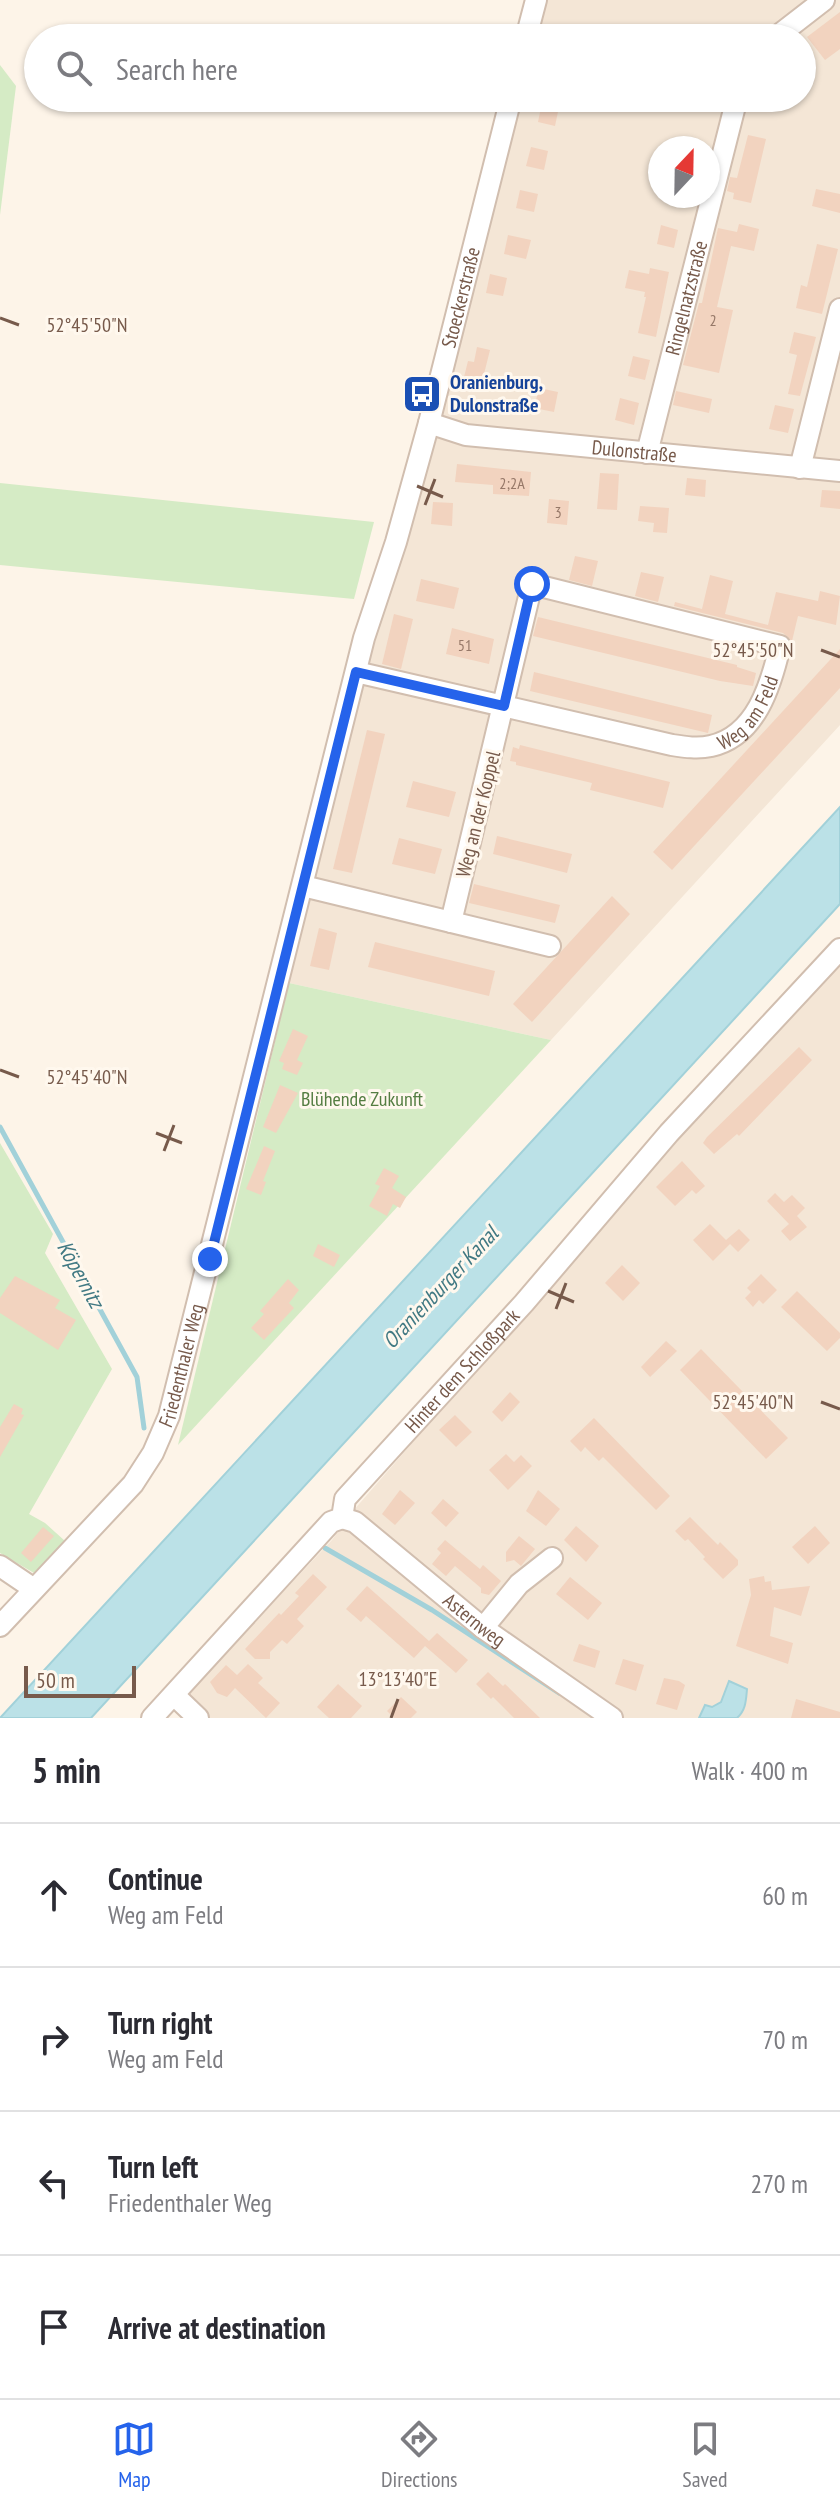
<!DOCTYPE html>
<html lang="en">
<head>
<meta charset="utf-8">
<style>
  body { margin:0; font-family:"PT Sans Narrow",sans-serif; background:#f2f2f3; color:#2b2b33 }
  .compass { position:absolute; left:648px; top:136px; width:72px; height:72px; border-radius:50%; background:#fff; box-shadow:0 2px 6px #0004; rotate:22deg }
  .scale { position:absolute; left:24px; bottom:20px; width:112px; box-sizing:border-box; padding-left:8px; border:4px solid #775a4b; border-top:0; font-size:22px; line-height:28px; white-space:nowrap; color:#775a4b; -webkit-text-stroke:6px #fff8ee; paint-order:stroke }
  .stop { position:absolute; width:24px; height:24px; margin:-18px; border:6px solid #2563eb; border-radius:50%; background:#fff }
  .stop.end { background:#2563eb; border-color:#fff; box-shadow:0 2px 8px #0008 }
  .list { margin:0; padding:0; list-style:none }
  h2 { display:flex; justify-content:space-between; align-items:center; height:104px; margin:0; padding:0 32px; font-size:34px }
  h2 small { font-size:26px; font-weight:400; color:#7c7c81 }
  .list li { display:grid; grid-template-columns:52px 1fr auto; gap:24px; align-items:center; box-sizing:border-box; height:144px; padding:0 32px; border-top:2px solid #e1e1e2 }
  .list b { display:block; font-size:30px; white-space:nowrap }
  .list p { margin:0; font-size:26px; white-space:nowrap; color:#7c7c81 }
  .list em { font-size:26px; font-style:normal; color:#7c7c81 }
  .icon { flex:none; width:44px; height:44px; fill:none; stroke:currentColor; stroke-width:2; stroke-linecap:round; stroke-linejoin:round }
  .map { position:relative; flex:none; width:840px; height:1718px; overflow:hidden }
  .search { position:absolute; background:#fff; box-shadow:0 2px 6px #0004; left:24px; right:24px; top:24px; height:88px; display:flex; align-items:center; gap:20px; box-sizing:border-box; padding:0 28px; border-radius:44px; color:#7c7c81; font-size:30px }
  .sheet { height:680px; background:#fff }
  nav { display:flex; justify-content:space-around; align-items:center; box-sizing:border-box; height:112px; border-top:2px solid #e1e1e2; background:#fff; font-size:22px; color:#7c7c81 }
  nav a { display:grid; justify-items:center; gap:4px }
  nav .on { color:#2563eb }
  .map>svg:first-child { display:block }
</style>
</head>
<body>
<div class="map">
<svg width="840" height="1718" viewBox="0 0 840 1718">
  <rect width="100%" height="100%" fill="#fdf4e8"/>
  <!-- residential -->
  <g fill="#f4e6d6" fill-rule="evenodd">
    <path d="M 545,0 L 840,0 L 840,725 L 551,1040 L 289,983 L 382,598 L 518,98 L 802,98 L 802,38 L 534,38 ZM 660,148 L 708,148 L 708,196 L 660,196 Z"/>
    <polygon points="840,965 840,1718 210,1718 186,1695 332,1540 353,1511 673,1143"/>
  </g>
  <!-- green -->
  <g fill="#d5ebc5">
    <polygon points="0,65 16,86 0,215"/>
    <polygon points="0,483 374,522 354,599 0,565"/>
    <polygon points="289,983 551,1040 178,1445"/>
    <polygon points="0,1143 53,1234 45,1253 112,1369 29,1514 45,1523 65,1541 34,1573 0,1553"/>
  </g>
  <!-- water -->
  <g fill="#bbe1e7" stroke="#a2d1d9" stroke-width="2">
    <polygon points="840,807 840,904 91,1718 0,1718"/>
    <path d="M 729,1681 L 747,1689 C 746,1700 746,1710 737,1718 L 699,1718 L 705,1705 L 712,1707 L 721,1702 Z"/>
  </g>
  <g fill="none" stroke-linecap="round" stroke-linejoin="round">
    <!-- stream -->
    <g stroke="#a2d1d9" stroke-width="5">
      <polyline points="0,1127 137,1377 144,1428"/>
      <polyline points="325,1548 432,1610 559,1693"/>
    </g>
  </g>
  <!-- building -->
  <g fill="#f2d3bf">
    <polygon points="840,12 840,49 825,60 807,37"/>
    <polygon points="542,103 559,107 555,126 538,122"/>
    <polygon points="748,135 766,139 751,203 733,199 734,193 727,191 730,177 737,178"/>
    <polygon points="531,147 548,151 544,170 526,166"/>
    <polygon points="816,189 840,194 840,213 812,206"/>
    <polygon points="520,190 538,194 534,212 516,208"/>
    <polygon points="739,224 759,229 754,251 731,246 717,307 733,310 719,373 683,365 699,303 702,303 718,228 737,232"/>
    <polygon points="661,225 678,230 674,248 657,244"/>
    <polygon points="508,235 531,240 526,259 504,254"/>
    <polygon points="817,244 838,249 822,314 796,308 801,285 807,287"/>
    <polygon points="650,268 669,272 656,337 638,333 646,297 644,297 645,292 625,288 629,270 649,274"/>
    <polygon points="490,274 507,278 503,296 486,293"/>
    <polygon points="794,332 816,337 800,396 788,394 797,355 789,353"/>
    <polygon points="477,347 490,350 481,386 463,381 468,361 474,362"/>
    <polygon points="633,356 650,360 645,380 628,376"/>
    <polygon points="539,388 558,392 554,412 534,408"/>
    <polygon points="676,391 712,399 709,413 673,405"/>
    <polygon points="620,398 639,403 634,425 615,420"/>
    <polygon points="775,405 794,409 788,433 769,429"/>
    <polygon points="457,464 531,472 529,496 493,494 493,485 455,482"/>
    <polygon points="600,473 619,474 617,510 597,509"/>
    <polygon points="687,478 706,480 705,497 685,495"/>
    <polygon points="822,490 840,491 840,509 820,507"/>
    <polygon points="549,499 569,501 567,525 547,523"/>
    <polygon points="433,502 453,503 452,526 431,524"/>
    <polygon points="640,506 669,508 667,533 653,532 654,523 638,521"/>
    <polygon points="575,556 598,561 592,586 569,580"/>
    <polygon points="641,572 664,577 658,602 635,596"/>
    <polygon points="710,575 733,581 725,614 768,625 776,592 818,601 820,591 840,596 836,625 798,616 792,641 783,633 674,606 675,602 702,609"/>
    <polygon points="421,579 459,588 454,609 416,601"/>
    <polygon points="394,614 413,619 401,669 382,664"/>
    <polygon points="538,617 737,665 737,667 756,673 753,686 720,681 533,636"/>
    <polygon points="452,628 494,639 489,664 446,654"/>
    <polygon points="840,649 840,688 672,870 653,852"/>
    <polygon points="534,672 712,715 708,733 530,691"/>
    <polygon points="367,730 385,734 352,873 333,869"/>
    <polygon points="520,745 670,782 663,808 590,790 592,783 516,765 516,762 510,761 513,747 519,749"/>
    <polygon points="413,781 456,792 449,817 406,807"/>
    <polygon points="497,836 572,854 567,873 493,854"/>
    <polygon points="399,838 442,849 435,874 392,864"/>
    <polygon points="474,884 560,905 555,923 469,903"/>
    <polygon points="612,896 630,914 532,1022 513,1004"/>
    <polygon points="319,928 337,933 329,970 310,966"/>
    <polygon points="375,942 495,971 489,996 368,967"/>
    <polygon points="293,1029 308,1036 297,1060 303,1063 297,1075 282,1069 284,1063 279,1061"/>
    <polygon points="799,1047 812,1060 739,1136 737,1134 714,1154 703,1143 707,1137"/>
    <polygon points="280,1085 298,1093 276,1133 263,1127"/>
    <polygon points="264,1146 275,1151 263,1181 266,1182 261,1195 246,1189"/>
    <polygon points="682,1161 705,1186 696,1194 692,1190 675,1206 656,1187"/>
    <polygon points="384,1168 399,1176 392,1188 406,1197 400,1208 393,1204 387,1216 369,1206 380,1186 375,1184"/>
    <polygon points="775,1193 784,1202 792,1195 805,1208 797,1216 807,1227 790,1241 781,1231 789,1224 767,1201"/>
    <polygon points="710,1224 726,1240 739,1229 750,1240 738,1252 730,1244 713,1261 693,1240"/>
    <polygon points="318,1244 340,1255 334,1267 313,1256"/>
    <polygon points="622,1265 640,1283 623,1301 605,1283"/>
    <polygon points="761,1274 777,1290 763,1304 759,1300 753,1307 745,1298 751,1292 747,1288"/>
    <polygon points="15,1276 60,1300 55,1308 76,1320 58,1350 0,1313 0,1298"/>
    <polygon points="288,1279 299,1290 289,1303 294,1308 264,1340 251,1328 264,1314 260,1311"/>
    <polygon points="797,1291 840,1333 840,1338 827,1351 781,1307"/>
    <polygon points="666,1341 677,1351 650,1377 641,1367"/>
    <polygon points="701,1349 788,1438 766,1459 680,1370"/>
    <polygon points="510,1392 520,1402 502,1422 492,1412"/>
    <polygon points="14,1404 23,1409 21,1414 24,1415 0,1457 0,1427"/>
    <polygon points="455,1415 472,1432 456,1447 439,1430"/>
    <polygon points="594,1418 670,1496 656,1510 603,1457 599,1461 585,1447 581,1452 570,1441"/>
    <polygon points="506,1454 514,1462 521,1455 532,1466 508,1490 489,1470"/>
    <polygon points="400,1490 415,1503 395,1525 382,1514"/>
    <polygon points="538,1490 560,1509 546,1526 526,1511"/>
    <polygon points="443,1499 459,1513 446,1527 431,1513"/>
    <polygon points="690,1517 718,1545 720,1542 738,1560 738,1565 723,1579 703,1559 705,1557 688,1539 685,1541 675,1531"/>
    <polygon points="576,1526 599,1546 586,1562 564,1540"/>
    <polygon points="815,1526 830,1543 808,1564 792,1547"/>
    <polygon points="43,1527 54,1536 31,1562 21,1553"/>
    <polygon points="519,1536 535,1549 521,1566 514,1560 506,1562 506,1552"/>
    <polygon points="445,1540 480,1569 483,1565 501,1581 489,1595 481,1593 481,1588 455,1566 446,1576 432,1564 441,1553 437,1549"/>
    <polygon points="313,1574 327,1587 297,1619 304,1626 287,1644 282,1640 270,1652 270,1659 255,1659 245,1649 279,1613 281,1615 299,1596 295,1593"/>
    <polygon points="764,1576 765,1582 771,1581 772,1590 810,1586 801,1616 774,1607 770,1636 793,1643 788,1664 736,1646 751,1595 749,1579"/>
    <polygon points="570,1577 602,1603 588,1620 556,1594"/>
    <polygon points="367,1586 429,1641 437,1633 468,1660 456,1673 425,1646 414,1658 366,1616 361,1622 346,1609"/>
    <polygon points="579,1644 600,1651 595,1668 573,1661"/>
    <polygon points="623,1659 644,1665 636,1691 615,1684"/>
    <polygon points="248,1664 263,1678 258,1683 280,1703 266,1718 235,1688 227,1697 217,1693 210,1682 226,1665 237,1675"/>
    <polygon points="488,1672 503,1686 505,1684 540,1718 514,1718 493,1697 491,1699 476,1684"/>
    <polygon points="664,1678 679,1681 685,1685 677,1710 656,1704"/>
    <polygon points="338,1684 362,1706 351,1718 329,1718 317,1707"/>
    <polygon points="401,1697 417,1712 411,1718 394,1718 387,1711"/>
    <polygon points="796,1699 840,1712 840,1718 791,1718"/>
  </g>
  <g fill="none" stroke-linecap="round" stroke-linejoin="round">
    <!-- minor casing -->
    <g stroke="#d1beaf" stroke-width="24">
      <g id="minor">
        <polyline points="526,38 536,0"/>
        <polyline points="775,38 824,0"/>
        <path id="s1" d="M 429,423 L 466,435 L 840,471"/>
        <path id="s2" d="M 647,453 L 737,98"/>
        <polyline points="800,468 840,309"/>
        <path id="s3" d="M 356,672 L 672,745 C 685,747 698,749 711,746 C 756,736 771,685 780,646 L 532,584 L 451,922"/>
        <polyline points="303,886 550,946"/>
        <path id="s4" d="M 342,1518 L 355,1522 L 483,1628 L 612,1718"/>
        <polyline points="0,1566 34,1589"/>
        <path id="s5" d="M 0,1626 L 133,1484 L 153,1453 L 169,1416 L 364,638 L 396,542 L 429,423 L 511,98"/>
        <polyline points="483,1628 519,1584 552,1558"/>
        <polyline points="174,1695 198,1718"/>
        <path id="s6" d="M 152,1718 L 331,1522 L 342,1518 L 345,1499 L 524,1303 L 669,1133 L 840,949"/>
      </g>
    </g>
    <!-- minor -->
    <use href="#minor" stroke="#fff" stroke-width="20"/>
  </g>
  <g fill="none" stroke-linecap="round" stroke-linejoin="round">
    <!-- route -->
    <polyline stroke="#2563eb" stroke-width="10" points="210,1259 356,672 504,706 532,584"/>
  </g>
  <!-- ticks -->
  <path fill="none" stroke="#775a4b" stroke-width="3" d="M 0,318 L 19,325M 417,486 L 443,497M 425,505 L 435,479M 821,650 L 840,657M 0,1070 L 19,1077M 156,1133 L 182,1143M 164,1151 L 174,1125M 548,1291 L 574,1302M 556,1309 L 566,1283M 821,1402 L 840,1409M 391,1718 L 398,1699"/>
  <!-- icons -->
  <defs>
    <g id="bus-square" transform="scale(2)"><rect x="-9" y="-9" width="18" height="18" rx="4" fill="#1a4fb4" stroke="#fff8ee"/><path d="M-5-6H5V4H4V6H2V4H-2V6H-4V4H-5ZM-3.5-4V0h7V-4ZM-3.5 1.2v1.5H-2V1.2ZM2 1.2v1.5H3.5V1.2Z" fill="#fff"/></g>
  </defs>
  <g fill-rule="evenodd">
    <use href="#bus-square" x="422" y="394"/>
  </g>
  <g text-anchor="middle" dominant-baseline="central" stroke-width="6" stroke-linejoin="round" paint-order="stroke">
    <!-- number labels -->
    <g font-size="16" fill="#967868">
      <text x="713" y="320">2</text>
      <text x="512" y="483">2;2A</text>
      <text x="558" y="512">3</text>
      <text x="465" y="645">51</text>
    </g>
    <!-- street labels -->
    <g font-size="20" fill="#775a4b" stroke="#fff8ee">
      <text stroke="none"><textPath href="#s5" startOffset="1428">Stoeckerstraße</textPath></text>
      <text stroke="none"><textPath href="#s2" startOffset="160">Ringelnatzstraße</textPath></text>
      <text stroke="none"><textPath href="#s1" startOffset="208">Dulonstraße</textPath></text>
      <text stroke="none"><textPath href="#s3" startOffset="416">Weg am Feld</textPath></text>
      <text transform="translate(478 814) rotate(-76)">Weg an der Koppel</text>
      <text stroke="none"><textPath href="#s5" startOffset="324">Friedenthaler Weg</textPath></text>
      <text stroke="none"><textPath href="#s6" startOffset="470">Hinter dem Schloßpark</textPath></text>
      <text stroke="none"><textPath href="#s4" startOffset="168">Asternweg</textPath></text>
    </g>
    <!-- transit labels -->
    <g font-size="20" font-weight="bold" fill="#164399" stroke="#fff8ee" text-anchor="start">
      <text x="450" y="382">Oranienburg,<tspan x="450" dy="23">Dulonstraße</tspan></text>
    </g>
    <!-- park labels -->
    <g font-size="20" fill="#547d42" stroke="#fff8ee">
      <text x="362" y="1099">Blühende Zukunft</text>
    </g>
    <!-- water labels -->
    <g font-size="22" font-style="italic" fill="#417983" stroke="#fff8ee">
      <text transform="translate(81 1274) rotate(61)">Köpernitz</text>
      <text transform="translate(440 1287) rotate(-47)">Oranienburger Kanal</text>
    </g>
  </g>
  <g font-size="20" text-anchor="middle" fill="#775a4b" stroke="#fff8ee" stroke-width="6" stroke-linejoin="round" paint-order="stroke">
    <text x="87" y="332">52°45'50"N</text>
    <text x="753" y="657">52°45'50"N</text>
    <text x="87" y="1084">52°45'40"N</text>
    <text x="753" y="1409">52°45'40"N</text>
    <text x="398" y="1686">13°13'40"E</text>
  </g>
</svg>
<svg class="compass" viewBox="-18 -18 36 36"><path d="M0-13l5 13h-10z" fill="#e53935"/><path d="M0 13l5-13h-10z" fill="#7c7c81"/></svg>
<div class="scale">50 m</div>
<div class="stop" style="left:532px;top:584px"></div>
<div class="stop end" style="left:210px;top:1259px"></div>
<div class="search"><svg class="icon" aria-label="search" viewBox="0 0 24 24"><circle cx="10" cy="10" r="6"/><path d="M15 15l6 6"/></svg>Search here</div>
</div>
<section class="sheet">
<h2>5 min<small>Walk · 400 m</small></h2>
<ul class="list">
<li><svg class="icon" aria-label="ahead" viewBox="0 0 24 24"><path d="M12 20V5M6 11l6-6 6 6"/></svg><div><b>Continue</b><p>Weg am Feld</p></div><em>60 m</em></li>
<li><svg class="icon" aria-label="right" viewBox="0 0 24 24"><path d="M7 20v-9h11M14 6l5 5-5 5"/></svg><div><b>Turn right</b><p>Weg am Feld</p></div><em>70 m</em></li>
<li><svg class="icon" aria-label="left" viewBox="0 0 24 24"><path d="M17 20v-9H6M10 6l-5 5 5 5"/></svg><div><b>Turn left</b><p>Friedenthaler Weg</p></div><em>270 m</em></li>
<li><svg class="icon" aria-label="arrive" viewBox="0 0 24 24"><path d="M6 21V4h12l-3 4 3 4H6"/></svg><div><b>Arrive at destination</b></div></li>
</ul>
</section>
<nav>
<a class="on"><svg class="icon" aria-label="map" viewBox="0 0 24 24"><path d="M3 6l6-2 6 2 6-2v14l-6 2-6-2-6 2zM9 4v14M15 6v14"/></svg>Map</a>
<a><svg class="icon" aria-label="directions" viewBox="0 0 24 24"><path d="M12 3l9 9-9 9-9-9zM9 14v-3h6M13 9l2 2-2 2"/></svg>Directions</a>
<a><svg class="icon" aria-label="saved" viewBox="0 0 24 24"><path d="M7 4h10v16l-5-4-5 4z"/></svg>Saved</a>
</nav>
</body>
</html>
